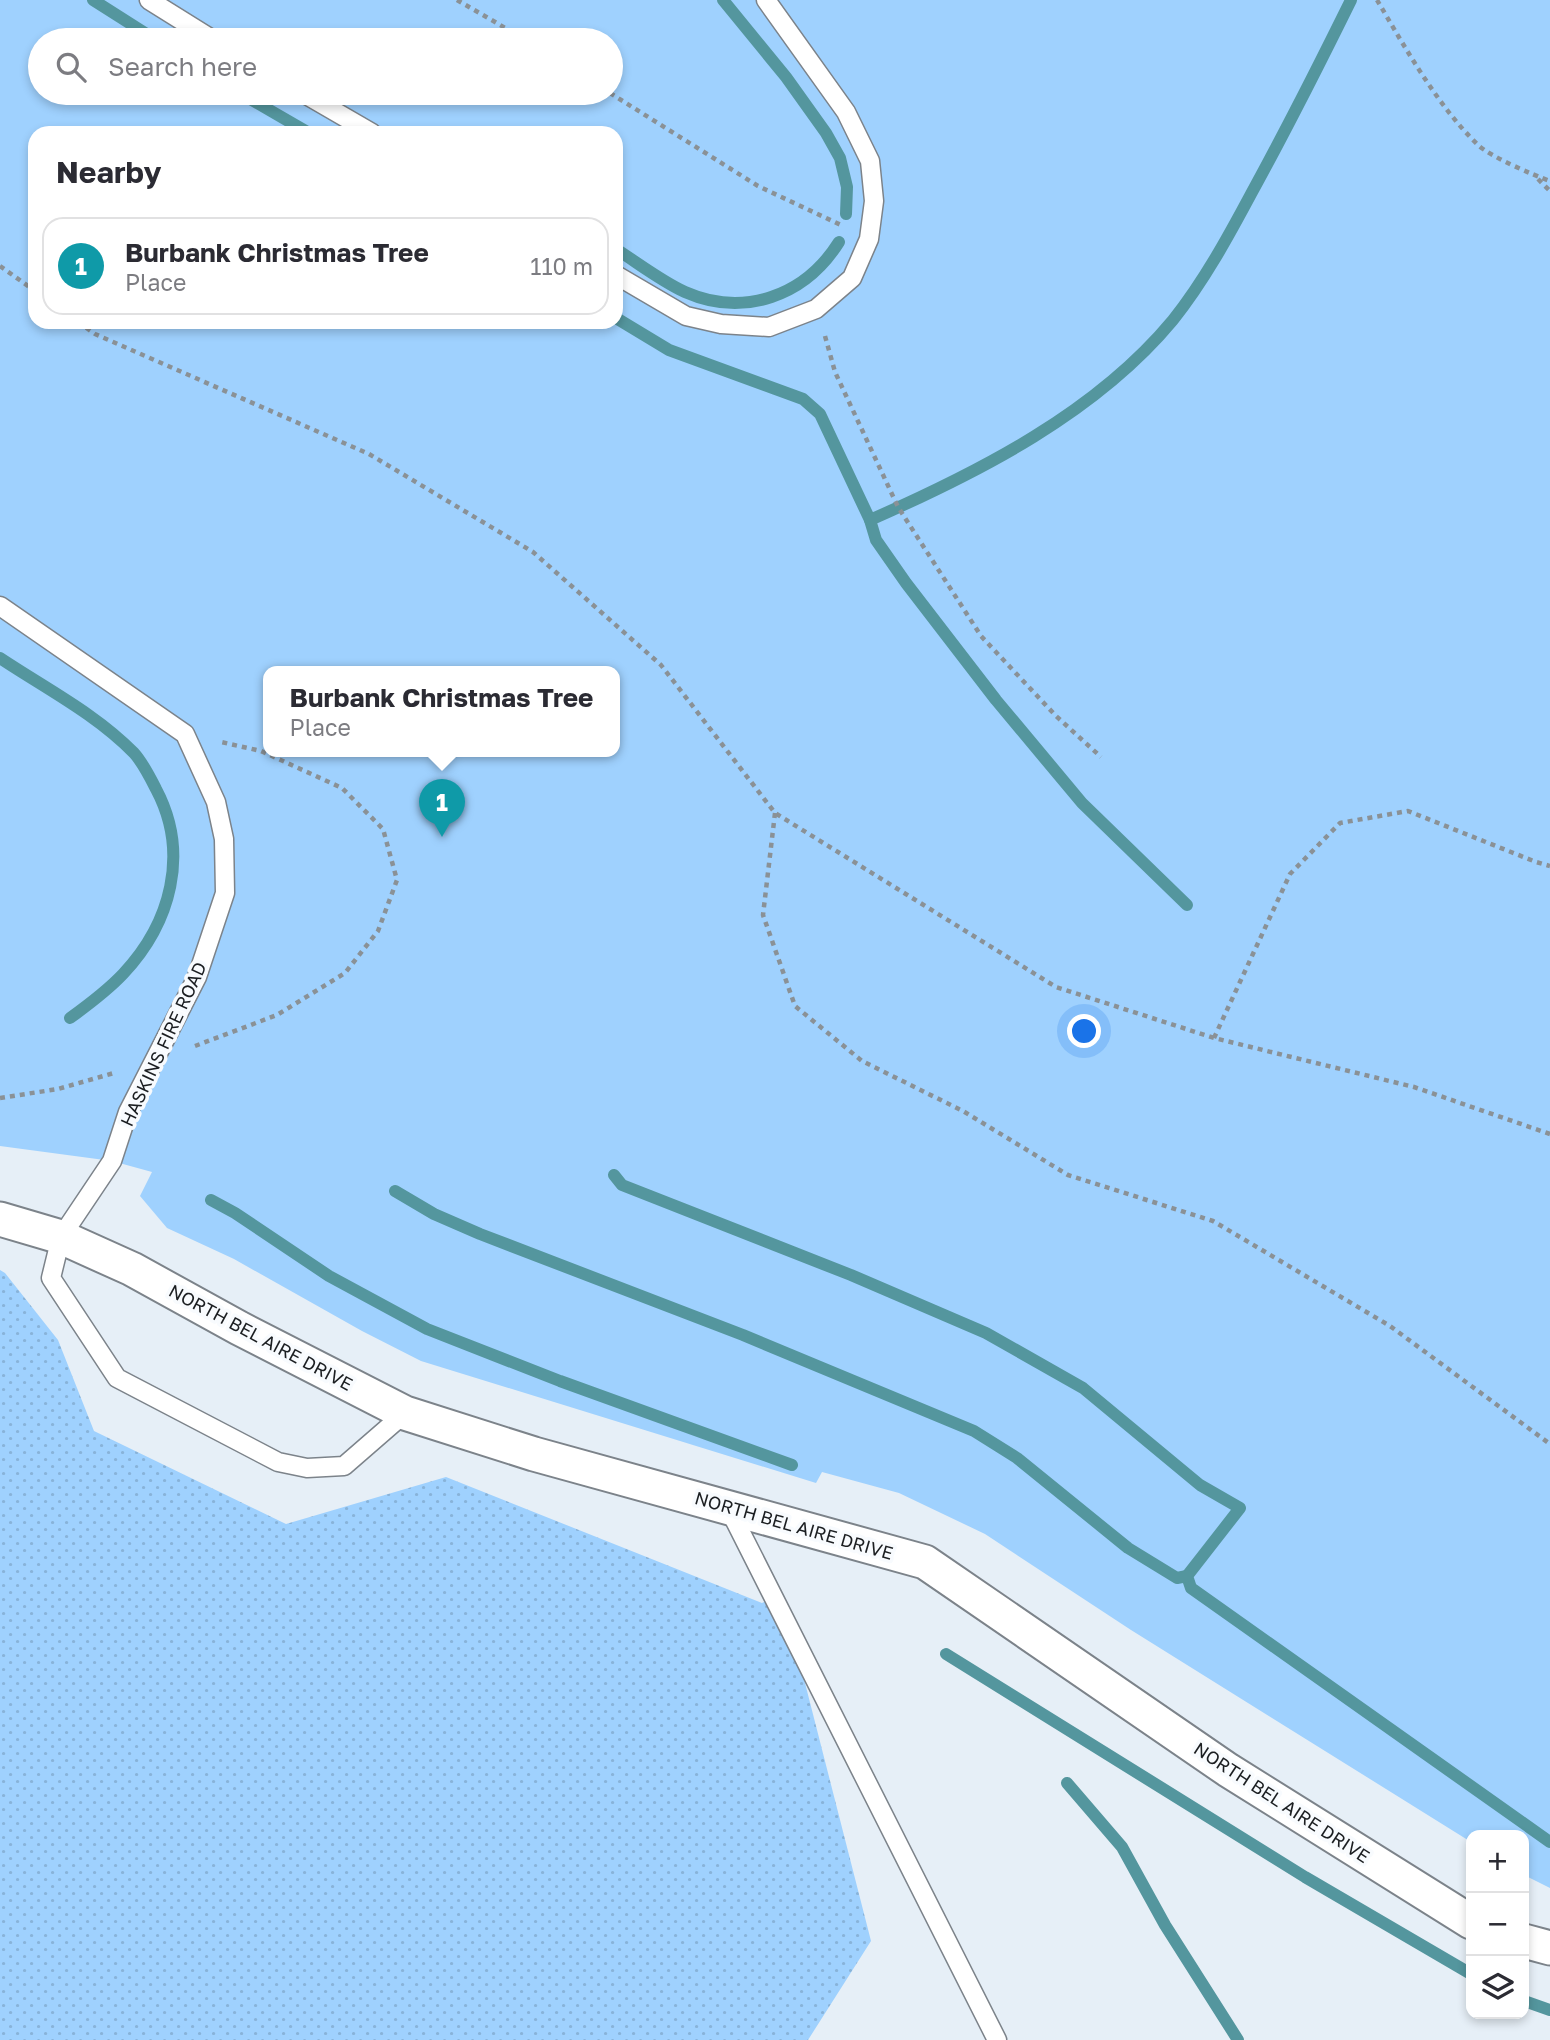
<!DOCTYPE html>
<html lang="en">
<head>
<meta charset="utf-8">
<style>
  body { margin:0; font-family:"Golos Text",sans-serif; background:#f2f2f3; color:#2b2b33 }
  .controls { position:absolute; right:21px; bottom:21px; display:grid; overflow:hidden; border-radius:14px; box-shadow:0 4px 10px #0003 }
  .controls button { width:63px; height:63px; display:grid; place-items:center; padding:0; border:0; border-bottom:2px solid #e1e1e2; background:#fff; color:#2b2b33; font:35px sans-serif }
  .you { position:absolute; left:1085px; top:1032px; width:24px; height:24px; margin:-18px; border:5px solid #fff; border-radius:50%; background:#1a73e8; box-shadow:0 0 0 10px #1a73e833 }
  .badge { display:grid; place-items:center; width:46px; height:46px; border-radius:50%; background:#7c3aed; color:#fff; font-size:23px; font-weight:700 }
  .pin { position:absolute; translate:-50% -58px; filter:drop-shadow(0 2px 4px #0008) }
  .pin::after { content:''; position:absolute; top:37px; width:24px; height:21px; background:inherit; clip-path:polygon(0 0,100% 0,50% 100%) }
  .popup { position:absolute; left:263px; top:666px; width:357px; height:91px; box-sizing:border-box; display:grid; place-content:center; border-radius:14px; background:#fff; filter:drop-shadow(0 2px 5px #0005); font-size:23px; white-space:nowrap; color:#7c7c81 }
  .popup b { font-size:26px; color:#2b2b33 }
  .popup::after { content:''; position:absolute; left:50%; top:100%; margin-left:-14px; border:14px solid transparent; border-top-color:#fff }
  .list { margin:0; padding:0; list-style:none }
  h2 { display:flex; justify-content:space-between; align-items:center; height:91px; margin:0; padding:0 28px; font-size:30px }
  h2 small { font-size:23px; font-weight:400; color:#7c7c81 }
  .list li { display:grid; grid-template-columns:46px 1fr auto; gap:21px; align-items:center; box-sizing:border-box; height:98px; margin:0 14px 14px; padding:0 14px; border:2px solid #e1e1e2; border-radius:21px }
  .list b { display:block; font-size:26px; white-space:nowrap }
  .list p { margin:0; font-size:23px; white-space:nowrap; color:#7c7c81 }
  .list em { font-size:23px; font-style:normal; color:#7c7c81 }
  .icon { flex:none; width:38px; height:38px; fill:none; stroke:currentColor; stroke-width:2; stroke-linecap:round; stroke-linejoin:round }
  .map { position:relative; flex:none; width:1550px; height:2040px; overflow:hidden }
  .search { position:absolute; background:#fff; box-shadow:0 4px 10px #0003; left:28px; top:28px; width:595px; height:77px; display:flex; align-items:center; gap:18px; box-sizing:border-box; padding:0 24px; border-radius:38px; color:#7c7c81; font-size:26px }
  .panel { position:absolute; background:#fff; box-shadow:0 4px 10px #0003; left:28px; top:126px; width:595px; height:203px; border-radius:21px }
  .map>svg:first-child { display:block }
</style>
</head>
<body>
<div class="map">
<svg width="1550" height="2040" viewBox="0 0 1550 2040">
  <defs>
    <pattern id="grass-dots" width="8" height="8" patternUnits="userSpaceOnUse" patternTransform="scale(1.75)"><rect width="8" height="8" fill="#9fd1fe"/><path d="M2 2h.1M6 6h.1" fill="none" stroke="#88b3d9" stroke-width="1.8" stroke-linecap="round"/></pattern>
  </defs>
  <rect width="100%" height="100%" fill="#e6eff7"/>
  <!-- grass -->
  <polygon fill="url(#grass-dots)" points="0,1270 5,1273 58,1340 94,1431 286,1524 446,1477 762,1603 782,1593 871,1941 808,2040 0,2040"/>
  <!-- green -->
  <path fill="#9fd1fe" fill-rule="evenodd" d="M 0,0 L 1550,0 L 1550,1888 L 1524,1875 L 1524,1835 L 1471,1835 L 1471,1842 L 1131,1630 L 985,1534 L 899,1493 L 822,1472 L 816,1483 L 421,1361 L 362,1331 L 234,1259 L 167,1228 L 140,1196 L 152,1172 L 112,1161 L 0,1146 ZM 40,40 L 611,40 L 611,93 L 40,93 ZM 35,133 L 616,133 L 616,322 L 35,322 ZM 269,671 L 615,671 L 615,751 L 269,751 Z"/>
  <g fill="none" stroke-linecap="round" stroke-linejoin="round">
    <!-- stream -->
    <g stroke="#54969e" stroke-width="12">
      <polyline points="93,0 156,40"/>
      <polyline points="723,0 786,77 826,133 840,158 847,187 846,214"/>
      <polyline points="240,93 309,133"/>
      <path d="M 616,249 C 638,263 661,281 685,292 C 744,318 805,296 839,242"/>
      <polyline points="616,318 669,350 803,399 820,414 870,520"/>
      <path d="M 0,658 C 45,688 96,714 134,753 C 143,763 150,777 156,789 C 190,853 171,923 123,974 C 107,991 88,1005 70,1018"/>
      <path d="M 1187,905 L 1082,803 L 996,700 L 906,583 L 876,540 L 870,520 C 979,472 1096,413 1173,320 C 1204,281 1228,237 1251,194 C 1286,130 1319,65 1351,0"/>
      <polyline points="614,1175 622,1185 851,1275 986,1333 1083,1388 1200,1485 1240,1508 1187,1576 1191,1588 1550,1842"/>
      <polyline points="395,1191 434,1214 480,1234 743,1335 974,1431 1017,1458 1128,1548 1177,1578 1187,1576"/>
      <polyline points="211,1200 235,1213 329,1276 427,1329 560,1381 792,1465"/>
      <polyline points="946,1654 1305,1877 1471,1974"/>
      <polyline points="1067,1783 1122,1847 1165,1925 1238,2040"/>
      <polyline points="1524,2001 1550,2010"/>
    </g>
    <!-- service casing -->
    <g stroke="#7c838a" stroke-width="21">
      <g id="service">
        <polyline points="149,0 213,40"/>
        <polyline points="303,93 372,133"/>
        <polyline points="616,275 686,316 721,324 769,327 816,309 852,278 869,239 874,201 870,161 846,112 766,0"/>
        <polyline points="0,606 185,734 216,802 224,839 225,893 197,977 128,1112 112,1161 61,1237 51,1278 117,1378 278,1462 307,1468 344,1466 405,1413"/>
        <polyline points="729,1509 997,2040"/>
      </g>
    </g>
    <!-- minor casing -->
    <g stroke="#7c838a" stroke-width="37">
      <g id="minor">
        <polyline points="0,1219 61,1237 132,1269 239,1328 405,1413 534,1454 925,1562 1228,1770 1471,1922"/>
        <polyline points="1524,1941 1550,1948"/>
      </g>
    </g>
    <!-- path -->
    <g stroke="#8a9196" stroke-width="4.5" stroke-dasharray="5 5" stroke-linecap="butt">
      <polyline points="457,0 526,40"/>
      <path d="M 1377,0 C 1406,49 1437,105 1478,145 C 1491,157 1533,175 1550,181"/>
      <polyline points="610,93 758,186 843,226"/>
      <polyline points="1538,179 1550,191"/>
      <polyline points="0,266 35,291"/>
      <polyline points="78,322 95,334 369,454 533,552 661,665 775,813 1056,987 1214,1038 1414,1087 1550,1134"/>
      <polyline points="825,336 835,372 898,507 981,636 1056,716 1101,757"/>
      <polyline points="775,813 763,915 795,1006 862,1061 963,1111 1068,1175 1213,1221 1390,1326 1550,1444"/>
      <polyline points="1214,1038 1290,874 1340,823 1408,811 1536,862 1550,866"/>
      <polyline points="195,1046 277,1015 345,973 378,931 397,880 383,829 342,788 261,751 221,742"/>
      <polyline points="0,1098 58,1089 114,1073"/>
    </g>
    <!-- service -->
    <use href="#service" stroke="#fff" stroke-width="18"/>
    <!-- minor -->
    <use href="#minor" stroke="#fff" stroke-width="33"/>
  </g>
  <g text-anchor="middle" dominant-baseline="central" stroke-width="7" stroke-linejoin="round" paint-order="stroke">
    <!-- street labels -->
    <g font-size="18" fill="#1b1e21" stroke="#f8fbfe">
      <text transform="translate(163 1044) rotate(-65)">HASKINS FIRE ROAD</text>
      <text transform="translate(261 1337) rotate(28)">NORTH BEL AIRE DRIVE</text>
      <text transform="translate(794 1525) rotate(16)">NORTH BEL AIRE DRIVE</text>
      <text transform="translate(1282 1802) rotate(33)">NORTH BEL AIRE DRIVE</text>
    </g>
  </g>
</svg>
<div class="controls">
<button>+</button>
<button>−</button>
<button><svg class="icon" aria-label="layers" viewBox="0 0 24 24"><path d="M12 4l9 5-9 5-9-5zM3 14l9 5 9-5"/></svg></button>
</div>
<div class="you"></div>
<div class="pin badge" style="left:442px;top:837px;background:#0f9aa8">1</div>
<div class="popup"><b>Burbank Christmas Tree</b>Place</div>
<div class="search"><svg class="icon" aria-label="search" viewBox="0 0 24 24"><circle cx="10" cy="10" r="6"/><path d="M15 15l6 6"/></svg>Search here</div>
<section class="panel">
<h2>Nearby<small></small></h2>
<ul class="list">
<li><span class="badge" style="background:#0f9aa8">1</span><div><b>Burbank Christmas Tree</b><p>Place</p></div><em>110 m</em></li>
</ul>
</section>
</div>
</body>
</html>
